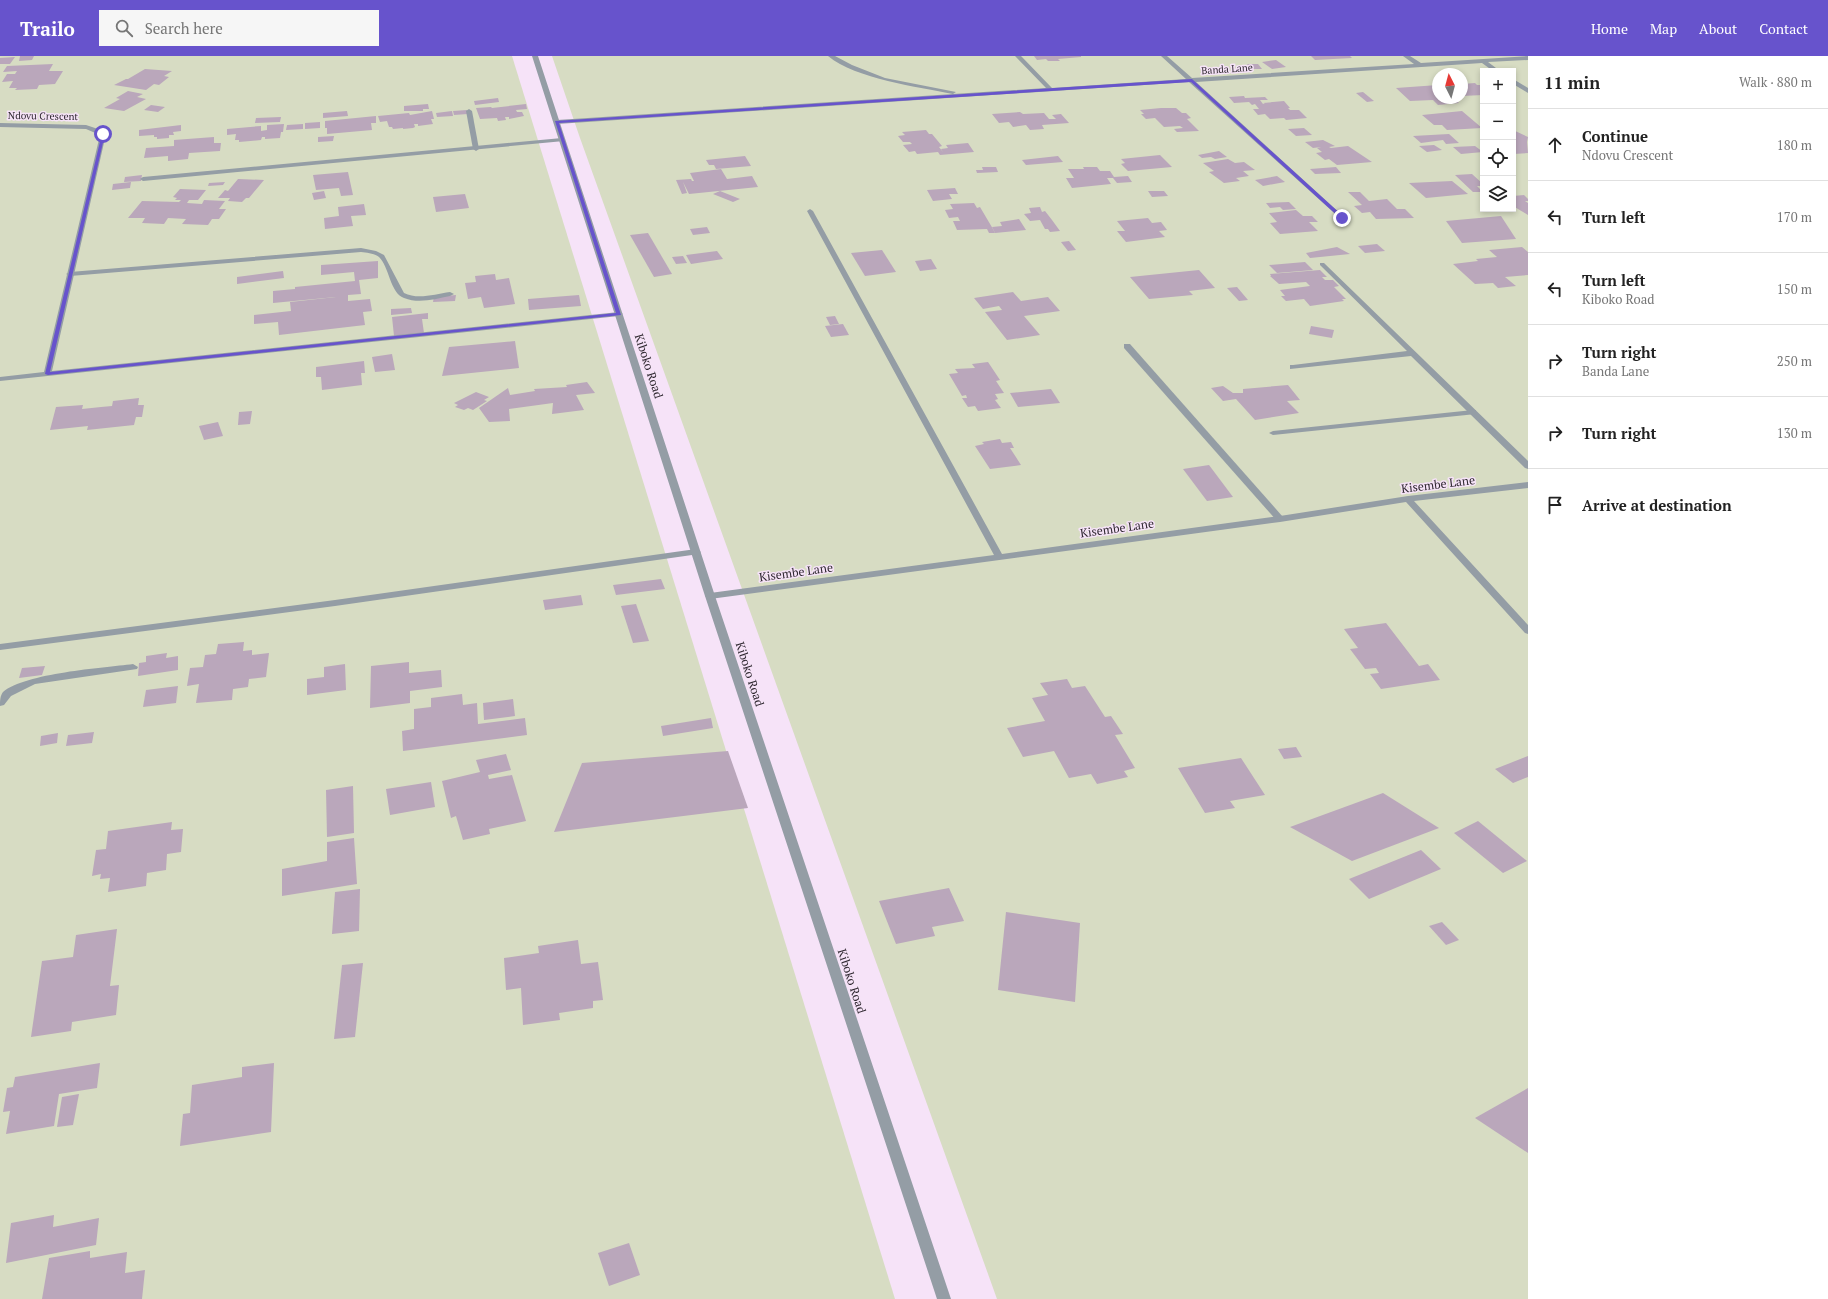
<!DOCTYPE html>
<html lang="en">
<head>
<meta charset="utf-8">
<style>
  body { margin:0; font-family:"PT Serif",serif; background:#f6f6f6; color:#222 }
  .controls { position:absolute; right:12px; top:12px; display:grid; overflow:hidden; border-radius:0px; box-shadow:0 2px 6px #0003 }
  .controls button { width:36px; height:36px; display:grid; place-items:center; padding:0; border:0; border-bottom:1px solid #e0e0e0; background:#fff; color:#222; font:20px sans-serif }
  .compass { position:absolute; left:1432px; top:12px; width:36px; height:36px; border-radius:50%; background:#fff; box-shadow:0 2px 6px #0003; rotate:354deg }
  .stop { position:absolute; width:12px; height:12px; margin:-9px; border:3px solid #6753cc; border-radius:50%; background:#fff }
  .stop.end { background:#6753cc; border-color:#fff; box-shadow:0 1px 4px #0008 }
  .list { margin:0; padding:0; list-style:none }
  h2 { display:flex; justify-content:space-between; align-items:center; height:52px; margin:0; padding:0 16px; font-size:17px }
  h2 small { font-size:13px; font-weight:400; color:#767676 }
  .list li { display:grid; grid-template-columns:26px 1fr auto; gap:12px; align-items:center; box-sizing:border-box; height:72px; padding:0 16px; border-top:1px solid #e0e0e0 }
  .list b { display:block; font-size:15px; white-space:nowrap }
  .list p { margin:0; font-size:13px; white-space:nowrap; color:#767676 }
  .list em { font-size:13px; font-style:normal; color:#767676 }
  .icon { flex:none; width:22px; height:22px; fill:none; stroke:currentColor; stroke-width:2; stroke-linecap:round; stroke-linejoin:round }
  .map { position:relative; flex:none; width:1528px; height:1243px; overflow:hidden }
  header { display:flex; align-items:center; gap:24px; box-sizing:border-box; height:56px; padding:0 20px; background:#6753cc; color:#fff }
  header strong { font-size:19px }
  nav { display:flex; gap:22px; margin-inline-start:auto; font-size:14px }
  .search { width:280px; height:36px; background:#f6f6f6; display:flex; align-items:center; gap:10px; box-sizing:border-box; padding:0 14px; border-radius:0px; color:#767676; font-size:15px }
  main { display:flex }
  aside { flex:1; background:#fff }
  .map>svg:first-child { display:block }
</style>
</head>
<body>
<header>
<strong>Trailo</strong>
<div class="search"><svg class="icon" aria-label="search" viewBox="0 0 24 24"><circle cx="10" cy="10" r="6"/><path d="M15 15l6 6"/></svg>Search here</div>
<nav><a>Home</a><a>Map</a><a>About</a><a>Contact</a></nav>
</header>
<main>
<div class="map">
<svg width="1528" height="1243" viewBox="0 0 1528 1243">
  <rect width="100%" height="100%" fill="#f6e3f8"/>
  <!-- green -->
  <g fill="#d7dcc3" fill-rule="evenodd">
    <polygon points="0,0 512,0 895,1243 0,1243"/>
    <path d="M 552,0 L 1528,0 L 1528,1243 L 997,1243 L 580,82 ZM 1483,15 L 1513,15 L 1513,153 L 1483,153 ZM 1438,18 L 1462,18 L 1462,42 L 1438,42 Z"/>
  </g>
  <!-- building -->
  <g fill="#baa7bb">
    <polygon points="20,0 34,0 32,4 19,5"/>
    <polygon points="1034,0 1081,0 1081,1 1058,3 1060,5 1048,5 1046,3 1037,4"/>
    <polygon points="1311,0 1350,0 1352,2 1315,4"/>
    <polygon points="15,1 10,8 0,8 0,2"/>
    <polygon points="1276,4 1286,11 1272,13 1262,6"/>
    <polygon points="53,8 49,15 63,15 55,28 39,29 37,33 15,34 17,32 9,32 13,25 2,26 7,18 15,18 17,15 3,16 7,10"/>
    <polygon points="1247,8 1258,8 1262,13 1251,13"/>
    <polygon points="145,13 172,15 164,20 169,21 159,29 154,28 146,34 114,29 126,23 128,23"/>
    <polygon points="1475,27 1477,29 1483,29 1483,39 1462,40 1462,28"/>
    <polygon points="1438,29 1438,42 1453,42 1459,47 1438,49 1433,44 1410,45 1396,32"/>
    <polygon points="128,35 143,38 137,41 146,43 124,55 104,52 120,43 116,42"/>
    <polygon points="1363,36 1374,45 1367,46 1356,37"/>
    <polygon points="1244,40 1245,42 1265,41 1268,44 1260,44 1263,48 1265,48 1263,47 1284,45 1290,52 1288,52 1290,54 1299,54 1307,62 1286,64 1284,62 1270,63 1265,58 1258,59 1253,53 1259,53 1255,48 1252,49 1249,46 1234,47 1229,41"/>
    <polygon points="498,42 499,46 475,49 474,45"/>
    <polygon points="428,48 429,53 423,53 423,55 404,55 404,50"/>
    <polygon points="526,48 527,53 516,54 517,56 522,56 524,60 509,63 509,61 505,61 506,64 498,65 497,62 480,63 476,52 491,51 492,52"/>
    <polygon points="151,49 165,51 158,56 144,54"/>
    <polygon points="1161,52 1176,52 1182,57 1186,57 1191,62 1187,63 1199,75 1177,76 1174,73 1183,72 1180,70 1164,71 1155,62 1146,63 1141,58 1144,58 1140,54"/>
    <polygon points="467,54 468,58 454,59 453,55"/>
    <polygon points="347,55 348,60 323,62 323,57"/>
    <polygon points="432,55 434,63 431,63 433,68 418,70 418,68 414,68 415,71 413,72 403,73 403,72 393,73 392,71 389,71 387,65 380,66 378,60 409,57 410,59"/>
    <polygon points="452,55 453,60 437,61 436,57"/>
    <polygon points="1462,55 1482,72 1447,74 1442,69 1434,69 1422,59"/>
    <polygon points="1020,56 1023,58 1044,57 1049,63 1056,63 1052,59 1061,58 1069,67 1042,69 1044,73 1030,74 1026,69 1013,71 1009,66 999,67 992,58"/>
    <polygon points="376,60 376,67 371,67 372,74 327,78 327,72 325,72 325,65"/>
    <polygon points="281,61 280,66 255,67 256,62"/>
    <polygon points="320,66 320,72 305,73 305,67"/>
    <polygon points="284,68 283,76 281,76 280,82 265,83 265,81 262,81 261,84 239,86 239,84 235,84 236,78 227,79 227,73 261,70 261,75 267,74 267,69"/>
    <polygon points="303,68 303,73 286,74 287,69"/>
    <polygon points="181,69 181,75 173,76 174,79 169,79 169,82 157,83 157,81 154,81 154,79 139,80 139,74"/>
    <polygon points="1304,72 1312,79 1296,80 1288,73"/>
    <polygon points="926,74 929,78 932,78 942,90 939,91 943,96 941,93 948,92 946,89 968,87 974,96 940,99 938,96 917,98 915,95 909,96 903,89 912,88 910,86 903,86 898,80 905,79 902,76"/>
    <polygon points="1513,74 1528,81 1527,86 1528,97 1513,98"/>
    <polygon points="1449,78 1459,87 1446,88 1443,84 1421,87 1413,80"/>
    <polygon points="334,80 333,85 318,86 318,81"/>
    <polygon points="214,81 214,87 221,87 220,95 189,97 188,103 168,105 168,100 144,102 146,92 174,90 174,84"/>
    <polygon points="1323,84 1335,90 1329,91 1331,92 1348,90 1372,106 1337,109 1329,103 1325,104 1316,97 1322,96 1317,92 1321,91 1313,92 1305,86"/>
    <polygon points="1434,89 1442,94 1427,96 1419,90"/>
    <polygon points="1475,90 1483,96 1461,98 1453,91"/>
    <polygon points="1219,95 1227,101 1215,103 1211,101 1202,102 1198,99"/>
    <polygon points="1160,99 1172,111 1128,115 1121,108 1125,107 1121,103"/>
    <polygon points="745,100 751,110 716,113 714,109 709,109 706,104"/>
    <polygon points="1058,100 1063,106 1026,109 1022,104"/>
    <polygon points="1228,103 1235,107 1244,106 1255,114 1243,115 1249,120 1236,122 1240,125 1224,127 1209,116 1214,115 1203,107"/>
    <polygon points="982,111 996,111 998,116 977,117 976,114 983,114"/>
    <polygon points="1083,111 1097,111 1100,115 1110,115 1114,121 1128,120 1132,126 1117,127 1113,122 1107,122 1111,128 1072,132 1066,122 1074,122 1068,113 1084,113"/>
    <polygon points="1336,111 1341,117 1315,118 1310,113"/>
    <polygon points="721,113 727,123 752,120 758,131 689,138 683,126 687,137 682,138 676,124 691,123 692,125 694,125 690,117"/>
    <polygon points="348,116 353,139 341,140 339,132 316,134 313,119"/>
    <polygon points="1472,118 1483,128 1483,130 1477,130 1483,136 1473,136 1455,119"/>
    <polygon points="142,119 141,125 124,126 125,121"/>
    <polygon points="1277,120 1285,126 1263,130 1255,124"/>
    <polygon points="238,123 264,124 249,142 246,142 242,146 228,145 230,142 218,142 225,134 228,135"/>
    <polygon points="1452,125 1468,138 1426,142 1409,127"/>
    <polygon points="131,126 130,132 112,134 113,128"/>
    <polygon points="225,126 223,129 208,130 209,127"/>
    <polygon points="955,132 958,138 949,138 952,143 933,145 927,134"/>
    <polygon points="180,133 206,134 198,144 189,144 187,147 202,148 204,144 225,145 219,153 226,153 219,163 212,163 208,169 182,168 186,163 168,162 164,168 142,167 145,162 128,162 142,145 179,146 181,144 175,144 177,142 173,141"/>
    <polygon points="324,135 326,142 314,144 312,137"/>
    <polygon points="720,135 740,143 733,146 713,138"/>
    <polygon points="1148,135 1164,135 1168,140 1152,141"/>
    <polygon points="1348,136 1360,136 1369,145 1387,143 1397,153 1405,153 1414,162 1376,163 1370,156 1362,157 1354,150 1362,149"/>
    <polygon points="465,138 469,152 436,156 433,141"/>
    <polygon points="1524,139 1528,143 1528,145 1525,145 1528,147 1528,159 1513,150 1513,140"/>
    <polygon points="1289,146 1296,153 1283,154 1280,151 1270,152 1266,147"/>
    <polygon points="974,147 977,152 980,151 993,173 989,174 993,173 995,177 989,177 987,173 957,174 953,165 960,165 958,161 949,162 945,154 953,153 950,148"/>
    <polygon points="364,148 366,159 351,160 353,170 325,173 324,162 339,160 338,151"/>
    <polygon points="1040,151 1042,156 1045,155 1052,164 1060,175 1050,176 1048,173 1045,173 1040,164 1030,165 1024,158 1031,157 1029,152"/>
    <polygon points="1296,154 1303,160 1312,160 1318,166 1309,166 1318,175 1280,178 1270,167 1277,166 1269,157"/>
    <polygon points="1501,160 1516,183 1462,187 1446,165"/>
    <polygon points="1148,162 1152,167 1161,166 1167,174 1159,175 1165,181 1126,186 1117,175 1125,175 1117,165"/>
    <polygon points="1019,163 1026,174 995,177 992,171 1002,170 1000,166"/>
    <polygon points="707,171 710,177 693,179 690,173"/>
    <polygon points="648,177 672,218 654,221 630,179"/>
    <polygon points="1069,185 1076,194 1068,195 1061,186"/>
    <polygon points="1377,188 1385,195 1365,197 1358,190"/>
    <polygon points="1337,191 1350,198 1310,202 1306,197"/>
    <polygon points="1522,191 1528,196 1528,219 1505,221 1516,230 1498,232 1493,227 1475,228 1453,208 1478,205 1476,203 1497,201 1489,194"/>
    <polygon points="882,194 896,216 865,220 851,197"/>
    <polygon points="717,195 723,203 691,208 686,199"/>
    <polygon points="683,200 687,207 676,208 672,201"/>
    <polygon points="931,203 937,213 920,215 915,205"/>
    <polygon points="378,205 378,222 359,224 361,238 348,239 348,245 370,243 372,255 363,256 365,269 279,279 278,266 254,268 254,259 291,255 290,246 336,241 273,247 273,235 295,233 295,231 355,225 354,216 321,219 321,209"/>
    <polygon points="1305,206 1313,214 1277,217 1269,209"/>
    <polygon points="1199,214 1215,232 1189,235 1193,239 1149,243 1130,221"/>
    <polygon points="1320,214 1327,221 1322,221 1325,224 1333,224 1339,230 1334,231 1346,243 1342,243 1344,245 1310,250 1304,243 1286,245 1281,240 1285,240 1280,234 1310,230 1306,226 1279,228 1270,220 1271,220 1270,218"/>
    <polygon points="283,215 284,222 237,228 237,221"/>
    <polygon points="495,218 496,224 509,222 515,248 484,252 481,241 468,243 465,227 476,226 475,220"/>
    <polygon points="1237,231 1248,244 1239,245 1227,232"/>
    <polygon points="1013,236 1021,245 1048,241 1060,255 1024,260 1040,279 1007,284 985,256 1002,254 999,250 983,253 974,242"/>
    <polygon points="456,239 455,245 433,246 434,241"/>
    <polygon points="579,239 581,250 529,254 528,243"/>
    <polygon points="411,252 412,257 391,259 391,253"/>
    <polygon points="428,257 428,263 422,263 424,277 394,280 392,261"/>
    <polygon points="835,260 839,268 830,269 826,261"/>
    <polygon points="843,268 849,279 831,281 825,270"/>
    <polygon points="1311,270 1334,274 1332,282 1309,278"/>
    <polygon points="515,285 519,312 442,320 449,291"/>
    <polygon points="392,298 395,314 375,316 372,301"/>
    <polygon points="364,305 365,317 361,317 362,329 322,334 321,321 316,321 316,311"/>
    <polygon points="988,306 1000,324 996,325 1004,337 995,338 998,343 995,344 1001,352 978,355 975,350 968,351 962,342 967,342 966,339 962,340 949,318 958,317 955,313 975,312 972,308"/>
    <polygon points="587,326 595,337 576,339 584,354 552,358 553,347 509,353 510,365 489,366 479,352 508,332 510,339 535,335 534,333 567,331 566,329"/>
    <polygon points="1288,329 1300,344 1287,345 1299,357 1255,364 1236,343 1223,345 1211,332 1223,330 1233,337 1243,337 1243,333"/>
    <polygon points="1051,333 1060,347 1018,351 1010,337"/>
    <polygon points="476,336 489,341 484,344 487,345 473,354 468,352 464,354 455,351 458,349 454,347"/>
    <polygon points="139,342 138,349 144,349 142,361 136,361 134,369 87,374 88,370 50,374 56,351 83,349 82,353 101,351 112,350 113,345"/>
    <polygon points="252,355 250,368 238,369 239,356"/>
    <polygon points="218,366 223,380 204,384 199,370"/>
    <polygon points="1000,383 1002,387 1011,386 1014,392 1010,392 1021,409 990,413 975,390 984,388 982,386"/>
    <polygon points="1209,409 1233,441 1207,445 1183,413"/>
    <polygon points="661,523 665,533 616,539 613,529"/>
    <polygon points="581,539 583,549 545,554 543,544"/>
    <polygon points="636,548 649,585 633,587 621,550"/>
    <polygon points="1386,567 1419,610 1428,608 1440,624 1381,633 1370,618 1379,617 1376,612 1365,613 1350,593 1358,592 1344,573"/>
    <polygon points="244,586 243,595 252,594 252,599 269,597 266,621 249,623 248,631 233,633 232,644 196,647 199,628 187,630 190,612 203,611 205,599 216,598 218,588"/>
    <polygon points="167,597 166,602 178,600 178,614 138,620 139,607 146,606 146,600"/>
    <polygon points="409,606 409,617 441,614 442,631 410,635 410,647 370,652 371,610"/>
    <polygon points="345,608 346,634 307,639 307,623 324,621 324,611"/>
    <polygon points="45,610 42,619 19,622 22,612"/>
    <polygon points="1067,623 1072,632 1085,630 1105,661 1111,660 1123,678 1115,679 1135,712 1124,715 1128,721 1097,728 1091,718 1069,722 1054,695 1023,701 1007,672 1045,665 1032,642 1048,639 1040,627"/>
    <polygon points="178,630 176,647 143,651 146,634"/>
    <polygon points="462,638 463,649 477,647 478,668 525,662 527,679 403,695 402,675 414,673 414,653 431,651 431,642"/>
    <polygon points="513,643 515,660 484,664 483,647"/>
    <polygon points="711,662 713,672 663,680 661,670"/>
    <polygon points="94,676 92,687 66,690 68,679"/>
    <polygon points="58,677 57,687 40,690 41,680"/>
    <polygon points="1296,691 1302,701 1284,703 1278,693"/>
    <polygon points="728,695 748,752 554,776 582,707"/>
    <polygon points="506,698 511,714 488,719 489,723 512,719 526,765 489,773 490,778 463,784 456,760 451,762 442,725 480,716 476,704"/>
    <polygon points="1528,700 1528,721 1513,727 1495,713"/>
    <polygon points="1241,702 1265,739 1230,745 1235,752 1205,757 1178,712"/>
    <polygon points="431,726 435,751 390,759 386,733"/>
    <polygon points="353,730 354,777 327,781 326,734"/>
    <polygon points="1383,737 1439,772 1352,805 1290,771"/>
    <polygon points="1478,765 1527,805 1503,817 1454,777"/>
    <polygon points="172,766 171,774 183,773 181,796 167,798 166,814 147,817 146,830 108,836 110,822 100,823 101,818 92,820 96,794 106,793 108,775"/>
    <polygon points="354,782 357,828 282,840 282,813 327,805 327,786"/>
    <polygon points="1421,794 1441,813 1369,843 1349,823"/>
    <polygon points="949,832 964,865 932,871 935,880 896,888 879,845"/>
    <polygon points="360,833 359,875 332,878 335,836"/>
    <polygon points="1006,856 1080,867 1075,946 998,934"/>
    <polygon points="1442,866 1459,884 1446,889 1429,870"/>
    <polygon points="117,873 110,930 119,929 116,959 72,966 71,975 31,981 42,905 73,901 76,879"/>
    <polygon points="578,884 581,908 598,906 603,944 593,945 593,952 559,957 560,964 523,969 521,932 506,934 504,902 539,897 538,890"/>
    <polygon points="363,907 355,981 334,983 342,909"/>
    <polygon points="100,1007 97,1032 59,1038 54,1070 6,1078 10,1055 3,1056 7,1032 13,1031 15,1021"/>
    <polygon points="274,1007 271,1076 180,1090 183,1058 190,1057 192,1029 242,1021 242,1011"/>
    <polygon points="1528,1032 1528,1097 1475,1062"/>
    <polygon points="79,1038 73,1069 57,1071 62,1041"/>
    <polygon points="54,1159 53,1171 99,1162 96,1189 6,1207 11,1167"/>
    <polygon points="629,1187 640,1219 609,1230 598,1197"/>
    <polygon points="90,1195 90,1202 127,1196 125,1217 145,1214 142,1243 42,1243 49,1202"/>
  </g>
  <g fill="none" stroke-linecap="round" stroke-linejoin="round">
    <!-- service -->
    <g fill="#949da5" fill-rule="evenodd">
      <polygon points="469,53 472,55 479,93 476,95 473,93 466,55"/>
      <path d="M 361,192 L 376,195 L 384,199 L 404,237 C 418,244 435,238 450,236 L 454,238 L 450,240 C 435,243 419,248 404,242 C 390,237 389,210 379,201 C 374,197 367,197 361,196 L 70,220 L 66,218 L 70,216 Z"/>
      <polygon points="1124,288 1130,288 1283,461 1284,463 1283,465 1277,465 1124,292"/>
      <polygon points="1473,354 1476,354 1476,358 1273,379 1269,377 1273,375"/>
    </g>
    <!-- minor -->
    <g fill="#949da5" fill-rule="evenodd">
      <path d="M 828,0 L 835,0 L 852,9 L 885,22 L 956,36 L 953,38 C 918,31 856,23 828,0 Z"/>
      <polygon points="1015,0 1021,0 1052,32 1186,23 1161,0 1167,0 1192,22 1414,8 1403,0 1410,0 1421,7 1528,0 1528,4 1488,6 1500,15 1493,15 1482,7 1196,26 1344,161 1344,163 1342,164 1189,26 557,68 554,66 557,64 1046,32"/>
      <polygon points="1513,23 1528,32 1528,37 1513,28"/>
      <polygon points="0,67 86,69 98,73 106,78 52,315 619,256 623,258 619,260 0,325 0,321 44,316 100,79 86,73 0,71"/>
      <polygon points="562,82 564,83 564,85 143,125 140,123 143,121"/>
      <polygon points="810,153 813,155 1002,498 1280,460 1408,440 1528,426 1528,432 1414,445 1528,569 1528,578 1525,577 1406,446 1280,466 710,543 707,542 705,540 710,537 994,499 807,155"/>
      <polygon points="1320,207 1324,207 1528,405 1528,413 1525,412 1411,300 1290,313 1290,309 1293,309 1407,295 1320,209"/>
      <polygon points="696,493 701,496 699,498 335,550 0,594 0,588 335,544"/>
      <path d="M 133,608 L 138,611 L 137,613 L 35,628 L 11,640 L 4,649 L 0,650 C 0,645 0,640 3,636 C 26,617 102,612 133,608 Z"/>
    </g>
    <!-- tertiary -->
    <polygon fill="#949da5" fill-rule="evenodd" points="532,0 538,0 715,540 951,1243 937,1243 705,540"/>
  </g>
  <!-- route -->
  <polygon fill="#6753cc" points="1192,23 1344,161 1344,163 1341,163 1191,26 559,67 621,259 48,319 45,318 102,77 105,78 50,316 616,257 555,65"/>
  <g text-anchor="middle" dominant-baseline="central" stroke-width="3" stroke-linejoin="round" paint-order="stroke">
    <!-- far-street labels -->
    <g font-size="10" fill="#302931" stroke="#f6e3f8">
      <text transform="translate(1227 13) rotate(-4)">Banda Lane</text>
      <text transform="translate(43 60) rotate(1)">Ndovu Crescent</text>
    </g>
    <!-- street labels -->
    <g font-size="12" fill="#302931" stroke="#f6e3f8">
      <text transform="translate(649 310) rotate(72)">Kiboko Road</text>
      <text transform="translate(1438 428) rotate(-7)">Kisembe Lane</text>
      <text transform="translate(1117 472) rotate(-8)">Kisembe Lane</text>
      <text transform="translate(796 516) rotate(-8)">Kisembe Lane</text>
      <text transform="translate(750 618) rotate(72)">Kiboko Road</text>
      <text transform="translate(852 925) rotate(72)">Kiboko Road</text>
    </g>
  </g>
</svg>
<div class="controls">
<button>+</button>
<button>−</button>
<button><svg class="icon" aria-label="locate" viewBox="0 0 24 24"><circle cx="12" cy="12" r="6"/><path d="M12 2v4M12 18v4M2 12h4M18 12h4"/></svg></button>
<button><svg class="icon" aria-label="layers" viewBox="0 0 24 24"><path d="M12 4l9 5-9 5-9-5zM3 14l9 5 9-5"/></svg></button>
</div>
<svg class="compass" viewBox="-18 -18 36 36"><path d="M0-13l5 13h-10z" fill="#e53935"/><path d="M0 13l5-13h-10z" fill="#767676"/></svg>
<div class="stop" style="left:103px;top:78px"></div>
<div class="stop end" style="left:1342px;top:162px"></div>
</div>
<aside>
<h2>11 min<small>Walk · 880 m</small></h2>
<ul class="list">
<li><svg class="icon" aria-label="ahead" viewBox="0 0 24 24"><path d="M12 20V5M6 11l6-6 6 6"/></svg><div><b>Continue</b><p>Ndovu Crescent</p></div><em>180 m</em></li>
<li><svg class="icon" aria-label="left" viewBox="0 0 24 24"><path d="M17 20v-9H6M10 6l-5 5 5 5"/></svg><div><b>Turn left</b></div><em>170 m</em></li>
<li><svg class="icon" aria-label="left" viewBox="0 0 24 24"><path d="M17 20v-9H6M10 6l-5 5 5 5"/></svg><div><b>Turn left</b><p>Kiboko Road</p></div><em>150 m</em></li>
<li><svg class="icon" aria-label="right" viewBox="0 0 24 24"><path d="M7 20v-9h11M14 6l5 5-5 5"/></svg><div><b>Turn right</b><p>Banda Lane</p></div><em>250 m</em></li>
<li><svg class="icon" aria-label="right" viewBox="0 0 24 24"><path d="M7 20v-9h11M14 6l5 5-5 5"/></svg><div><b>Turn right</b></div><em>130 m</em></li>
<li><svg class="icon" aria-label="arrive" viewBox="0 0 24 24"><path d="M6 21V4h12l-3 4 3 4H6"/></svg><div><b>Arrive at destination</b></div></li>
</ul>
</aside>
</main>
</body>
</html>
